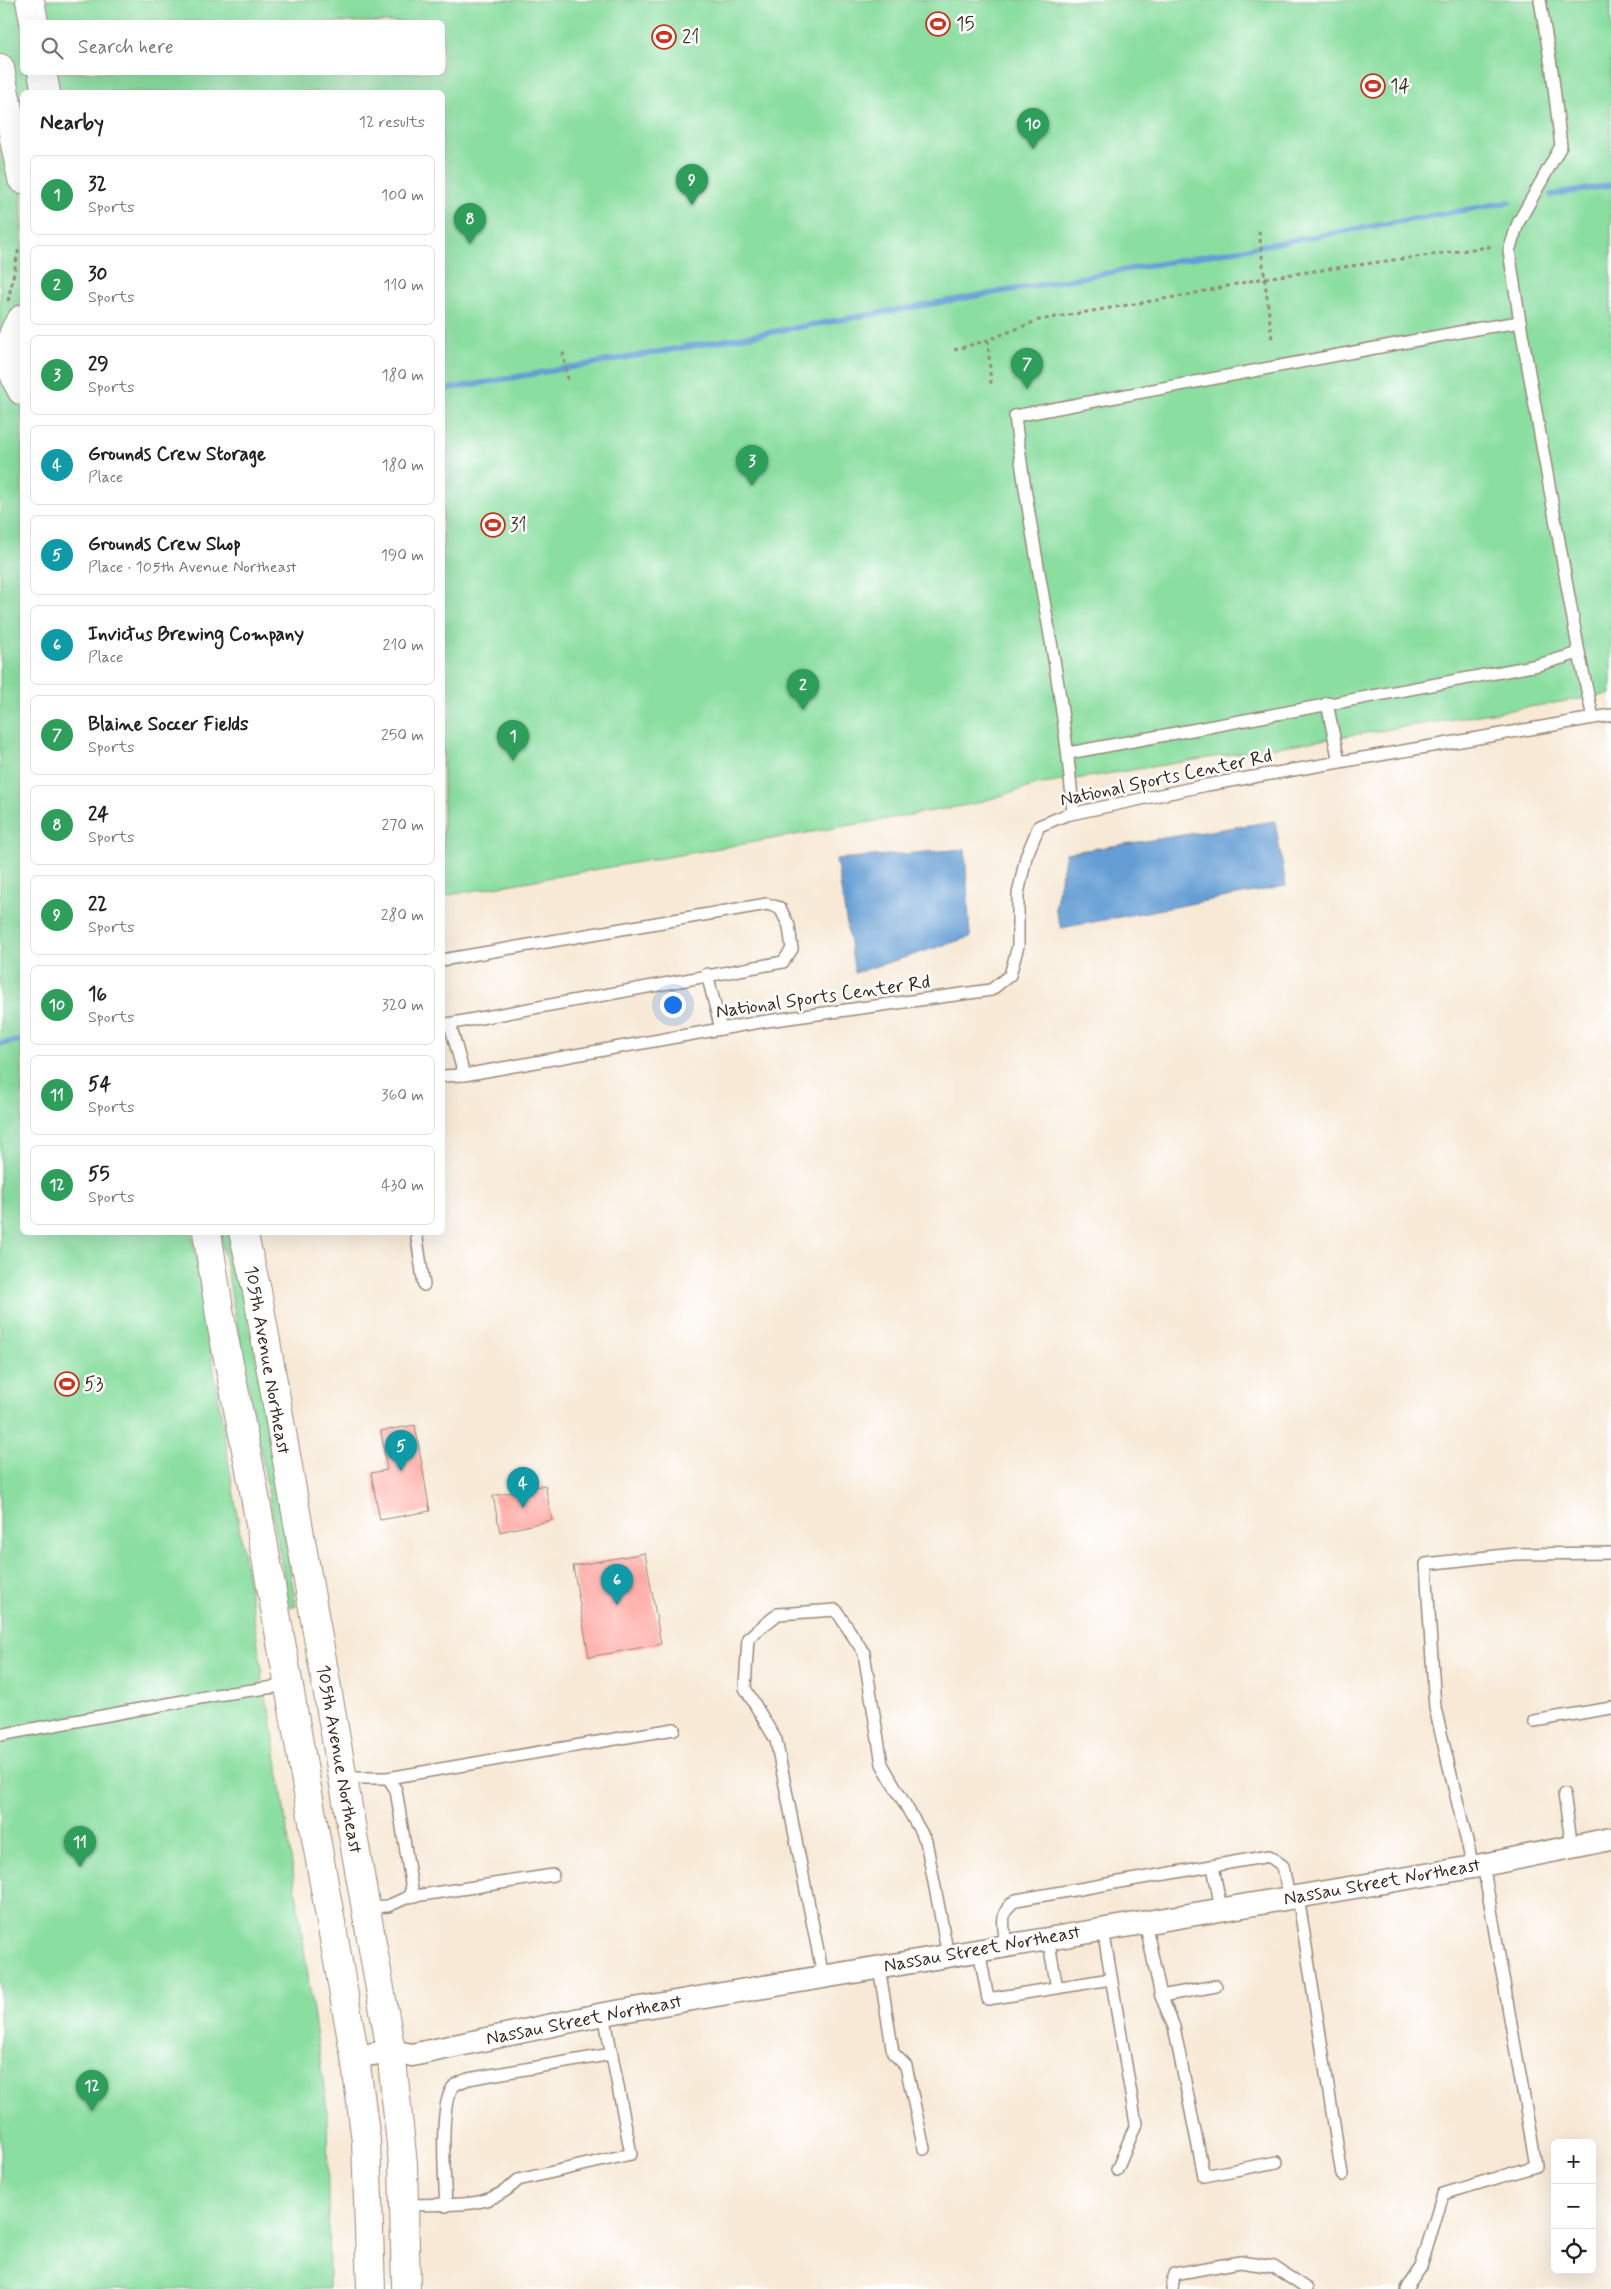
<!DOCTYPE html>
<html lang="en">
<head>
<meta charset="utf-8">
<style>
  body { margin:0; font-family:Mynerve,sans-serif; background:#f2f2f2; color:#222 }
  .controls { position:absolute; right:15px; bottom:15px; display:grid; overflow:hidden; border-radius:8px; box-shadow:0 5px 20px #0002 }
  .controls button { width:45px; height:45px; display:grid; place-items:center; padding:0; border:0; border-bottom:1px solid #e0e0e0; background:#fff; color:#222; font:25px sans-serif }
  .you { position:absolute; left:672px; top:1004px; width:18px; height:18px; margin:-12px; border:4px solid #fff; border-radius:50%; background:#1a73e8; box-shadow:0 0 0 8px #1a73e833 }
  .badge { display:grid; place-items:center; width:32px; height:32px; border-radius:50%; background:#0f766e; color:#fff; font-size:16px; font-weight:700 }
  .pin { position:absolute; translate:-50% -41px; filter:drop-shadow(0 1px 2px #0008) }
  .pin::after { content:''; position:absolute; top:26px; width:18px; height:15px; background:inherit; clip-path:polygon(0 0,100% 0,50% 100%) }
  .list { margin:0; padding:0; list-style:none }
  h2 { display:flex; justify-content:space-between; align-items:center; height:65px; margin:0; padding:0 20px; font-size:21px }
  h2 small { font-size:16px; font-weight:400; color:#767676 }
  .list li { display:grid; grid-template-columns:32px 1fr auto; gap:15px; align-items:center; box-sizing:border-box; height:80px; margin:0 10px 10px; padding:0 10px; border:1px solid #e0e0e0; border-radius:8px }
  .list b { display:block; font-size:19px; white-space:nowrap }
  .list p { margin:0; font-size:16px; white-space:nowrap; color:#767676 }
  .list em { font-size:16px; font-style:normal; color:#767676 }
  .icon { flex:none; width:28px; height:28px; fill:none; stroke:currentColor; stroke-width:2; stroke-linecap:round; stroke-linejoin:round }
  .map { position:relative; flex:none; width:1611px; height:2289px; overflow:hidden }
  .search { position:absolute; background:#fff; box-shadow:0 5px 20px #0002; left:20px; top:20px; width:425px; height:55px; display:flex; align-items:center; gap:12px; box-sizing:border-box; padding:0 18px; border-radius:8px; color:#767676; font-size:19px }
  .panel { position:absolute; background:#fff; box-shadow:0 5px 20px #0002; left:20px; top:90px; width:425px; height:1145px; border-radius:8px }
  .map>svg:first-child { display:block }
</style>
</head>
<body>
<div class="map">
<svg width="1611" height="2289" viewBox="0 0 1611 2289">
  <rect width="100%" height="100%" fill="#fff"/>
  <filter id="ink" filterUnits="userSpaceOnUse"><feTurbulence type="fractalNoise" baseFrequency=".02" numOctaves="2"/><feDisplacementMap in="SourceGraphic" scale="10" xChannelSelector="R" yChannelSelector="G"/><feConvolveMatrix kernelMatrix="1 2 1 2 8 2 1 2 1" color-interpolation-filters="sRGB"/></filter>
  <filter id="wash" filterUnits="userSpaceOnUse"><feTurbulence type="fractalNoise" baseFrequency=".0096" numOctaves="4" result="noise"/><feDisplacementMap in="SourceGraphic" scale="20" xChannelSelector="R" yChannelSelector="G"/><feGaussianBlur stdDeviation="1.12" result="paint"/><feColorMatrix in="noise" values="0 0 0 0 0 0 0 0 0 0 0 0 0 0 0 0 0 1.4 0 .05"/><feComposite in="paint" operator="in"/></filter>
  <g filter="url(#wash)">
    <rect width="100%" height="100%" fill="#f7e9d6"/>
    <!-- green -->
    <g fill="#8adea0" stroke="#62845f" fill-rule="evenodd">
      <path d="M 0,0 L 1611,0 L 1611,694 L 1037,785 L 973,804 L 443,896 L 442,92 L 22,92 L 22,1232 L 192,1233 L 262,1670 L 261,1688 L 270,1711 L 327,2109 L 329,2289 L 0,2289 ZM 22,22 L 442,22 L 442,72 L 22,72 Z"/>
      <polygon points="220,1233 229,1233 254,1348 296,1606 290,1608"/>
    </g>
    <!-- water -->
    <g fill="#659ed4" stroke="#506479">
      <polygon points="1275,821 1286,886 1061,928 1055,908 1066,853"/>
      <polygon points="965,849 970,937 855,973 836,859"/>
    </g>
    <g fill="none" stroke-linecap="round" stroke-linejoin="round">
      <!-- stream -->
      <g stroke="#659ed4" stroke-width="5.5">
        <polyline points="1551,195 1611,185"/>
        <polyline points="442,390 1510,202"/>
        <polyline points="0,1044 22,1040"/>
      </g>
    </g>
    <g id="blocks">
      <!-- building -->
      <g fill="#feaaa4">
        <polygon points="415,1425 430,1511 380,1520 371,1473 387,1470 381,1431"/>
        <polygon points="545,1485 552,1520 500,1532 493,1496"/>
        <polygon points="645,1553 661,1644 589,1657 573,1566"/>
      </g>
    </g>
  </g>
  <g filter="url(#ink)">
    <use href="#blocks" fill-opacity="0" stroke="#998a7a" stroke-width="1"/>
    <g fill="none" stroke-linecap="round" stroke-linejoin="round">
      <!-- service casing -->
      <g stroke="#998a7a" stroke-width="14">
        <g id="service">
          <polyline points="1520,322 1509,251 1518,223 1561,146 1552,71 1540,0"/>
          <polyline points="1327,703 1339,762"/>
          <polyline points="1069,753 1538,665 1579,653"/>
          <path d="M 1073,813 C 1064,679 1030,548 1015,416 L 1481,328 L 1520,322 L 1579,653 L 1593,718"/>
          <polyline points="442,960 767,904 780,908 789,926 792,949 783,962 442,1025"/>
          <polyline points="707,974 721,1029"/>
          <polyline points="450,1024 464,1075"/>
          <polyline points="442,1076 464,1075 760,1022 991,990 1010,975 1018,946 1018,894 1026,857 1039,826 1066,815 1207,785 1611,715"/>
          <polyline points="416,1232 424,1285"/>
          <polyline points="1534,1721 1611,1708"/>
          <polyline points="0,1735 216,1695 289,1685"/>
          <polyline points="344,1778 388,1778 396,1790 412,1889 408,1897 388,1906 365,1907"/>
          <polyline points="388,1778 674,1729"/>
          <polyline points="1564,1794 1572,1847"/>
          <polyline points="1213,1866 1221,1909"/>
          <polyline points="1473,1867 1435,1708 1426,1564 1514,1554 1611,1553"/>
          <polyline points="1298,1896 1342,2175"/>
          <polyline points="408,1897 553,1875"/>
          <polyline points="1145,1922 1161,1996 1174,2027 1204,2176 1277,2162"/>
          <polyline points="1103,1929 1136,2124 1117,2170"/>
          <polyline points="1048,1938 1057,1988"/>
          <path d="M 1006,1945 C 1004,1926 998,1913 1016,1900 L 1269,1856 L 1283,1866 L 1289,1898"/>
          <polyline points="979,1950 988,1999 1111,1979"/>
          <polyline points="879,1967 893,2053 906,2066 924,2149"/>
          <polyline points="823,1976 776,1740 745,1688 748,1638 778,1614 836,1610 864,1653 882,1764 926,1841 948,1955"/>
          <polyline points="1161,1996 1216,1986"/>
          <path d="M 406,2206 C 447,2201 485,2214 518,2180 L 631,2154 L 604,2014"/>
          <path d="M 446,2206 C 445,2182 438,2101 454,2086 C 457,2083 464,2081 468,2079 L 612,2054"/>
          <polyline points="1172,2289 1174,2274 1240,2262 1274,2267 1307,2289"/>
          <polyline points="1406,2289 1421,2267 1443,2194 1536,2166 1483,1864"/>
        </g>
      </g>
      <!-- minor casing -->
      <g stroke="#998a7a" stroke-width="25">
        <polyline id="minor" points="355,2057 391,2051 412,2055 604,2014 1473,1867 1611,1839"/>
      </g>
      <!-- tertiary casing -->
      <g stroke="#998a7a" stroke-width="30">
        <g id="tertiary">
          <polyline points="30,0 34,22"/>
          <polyline points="0,68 22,179"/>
          <polyline points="42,72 46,92"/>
          <path d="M 22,319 C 5,339 9,370 22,391"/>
          <polyline points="207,1232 222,1328 253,1485 355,2057 366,2141 371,2289"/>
          <polyline points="243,1232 257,1291 391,2051 403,2164 406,2289"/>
        </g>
      </g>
      <!-- path -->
      <g stroke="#998a7a" stroke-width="3" stroke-dasharray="4 4" stroke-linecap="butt">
        <polyline points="1259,231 1272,339"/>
        <polyline points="8,301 19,248"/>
        <polyline points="988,340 991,386"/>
        <polyline points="954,350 988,340 1039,320 1187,295 1264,278 1495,246"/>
        <polyline points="563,352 568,382"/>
      </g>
      <!-- service -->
      <use href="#service" stroke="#fff" stroke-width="11"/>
      <!-- minor -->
      <use href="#minor" stroke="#fff" stroke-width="22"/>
      <!-- tertiary -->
      <use href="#tertiary" stroke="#fff" stroke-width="28"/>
    </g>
  </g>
  <!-- icons -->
  <defs>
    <g id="stadium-ring" transform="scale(1.25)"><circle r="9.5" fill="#fff" stroke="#c8321e" stroke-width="1.5"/><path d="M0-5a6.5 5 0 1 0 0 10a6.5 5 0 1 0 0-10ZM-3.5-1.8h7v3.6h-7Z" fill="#c8321e"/></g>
  </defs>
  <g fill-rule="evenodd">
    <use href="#stadium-ring" x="938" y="24"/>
    <use href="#stadium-ring" x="664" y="37"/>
    <use href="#stadium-ring" x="1373" y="86"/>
    <use href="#stadium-ring" x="493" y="525"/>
    <use href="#stadium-ring" x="67" y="1384"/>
  </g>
  <g text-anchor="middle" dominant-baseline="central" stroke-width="5" stroke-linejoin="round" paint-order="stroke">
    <!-- poi labels -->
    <g font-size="19" fill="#3b2a1e" stroke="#fff" text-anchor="start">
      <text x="956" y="24">15</text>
      <text x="682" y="37">21</text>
      <text x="1390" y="86">14</text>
      <text x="510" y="525">31</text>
      <text x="84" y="1384">53</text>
    </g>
    <!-- street labels -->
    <g font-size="19" fill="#3b2a1e" stroke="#fff">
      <text transform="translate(1166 778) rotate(-12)">National Sports Center Rd</text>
      <text transform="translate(823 997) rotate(-8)">National Sports Center Rd</text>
      <text transform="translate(267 1360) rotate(80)">105th Avenue Northeast</text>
      <text transform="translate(339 1759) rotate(80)">105th Avenue Northeast</text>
      <text transform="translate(1382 1882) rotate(-10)">Nassau Street Northeast</text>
      <text transform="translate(982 1949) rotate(-10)">Nassau Street Northeast</text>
      <text transform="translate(584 2020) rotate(-11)">Nassau Street Northeast</text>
    </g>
  </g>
</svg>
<div class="controls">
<button>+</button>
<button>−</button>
<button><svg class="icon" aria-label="locate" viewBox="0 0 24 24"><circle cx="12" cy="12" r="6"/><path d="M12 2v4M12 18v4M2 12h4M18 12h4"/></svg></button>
</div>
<div class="you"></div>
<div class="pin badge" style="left:513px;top:761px;background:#2e9e5b">1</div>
<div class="pin badge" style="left:803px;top:710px;background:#2e9e5b">2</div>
<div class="pin badge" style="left:752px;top:486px;background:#2e9e5b">3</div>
<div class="pin badge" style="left:523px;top:1508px;background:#0f9aa8">4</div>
<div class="pin badge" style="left:401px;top:1471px;background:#0f9aa8">5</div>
<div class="pin badge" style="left:617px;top:1605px;background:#0f9aa8">6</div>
<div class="pin badge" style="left:1027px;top:389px;background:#2e9e5b">7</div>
<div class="pin badge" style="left:470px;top:244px;background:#2e9e5b">8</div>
<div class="pin badge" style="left:692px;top:205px;background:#2e9e5b">9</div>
<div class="pin badge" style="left:1033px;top:149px;background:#2e9e5b">10</div>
<div class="pin badge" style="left:80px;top:1867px;background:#2e9e5b">11</div>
<div class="pin badge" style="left:92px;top:2111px;background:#2e9e5b">12</div>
<div class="search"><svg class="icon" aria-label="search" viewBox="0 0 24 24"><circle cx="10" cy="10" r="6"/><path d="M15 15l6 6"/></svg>Search here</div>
<section class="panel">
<h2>Nearby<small>12 results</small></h2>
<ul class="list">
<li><span class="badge" style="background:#2e9e5b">1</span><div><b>32</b><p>Sports</p></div><em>100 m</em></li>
<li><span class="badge" style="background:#2e9e5b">2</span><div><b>30</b><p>Sports</p></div><em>110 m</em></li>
<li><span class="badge" style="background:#2e9e5b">3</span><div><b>29</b><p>Sports</p></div><em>180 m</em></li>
<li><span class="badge" style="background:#0f9aa8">4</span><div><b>Grounds Crew Storage</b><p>Place</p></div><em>180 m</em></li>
<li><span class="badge" style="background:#0f9aa8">5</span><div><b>Grounds Crew Shop</b><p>Place · 105th Avenue Northeast</p></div><em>190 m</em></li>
<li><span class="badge" style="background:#0f9aa8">6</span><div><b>Invictus Brewing Company</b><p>Place</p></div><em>210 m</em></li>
<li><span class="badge" style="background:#2e9e5b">7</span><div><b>Blaine Soccer Fields</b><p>Sports</p></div><em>250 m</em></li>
<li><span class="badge" style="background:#2e9e5b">8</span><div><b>24</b><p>Sports</p></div><em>270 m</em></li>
<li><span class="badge" style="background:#2e9e5b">9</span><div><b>22</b><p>Sports</p></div><em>280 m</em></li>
<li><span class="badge" style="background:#2e9e5b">10</span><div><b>16</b><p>Sports</p></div><em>320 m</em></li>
<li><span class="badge" style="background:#2e9e5b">11</span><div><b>54</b><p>Sports</p></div><em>360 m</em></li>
<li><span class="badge" style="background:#2e9e5b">12</span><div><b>55</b><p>Sports</p></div><em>430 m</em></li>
</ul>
</section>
</div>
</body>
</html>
